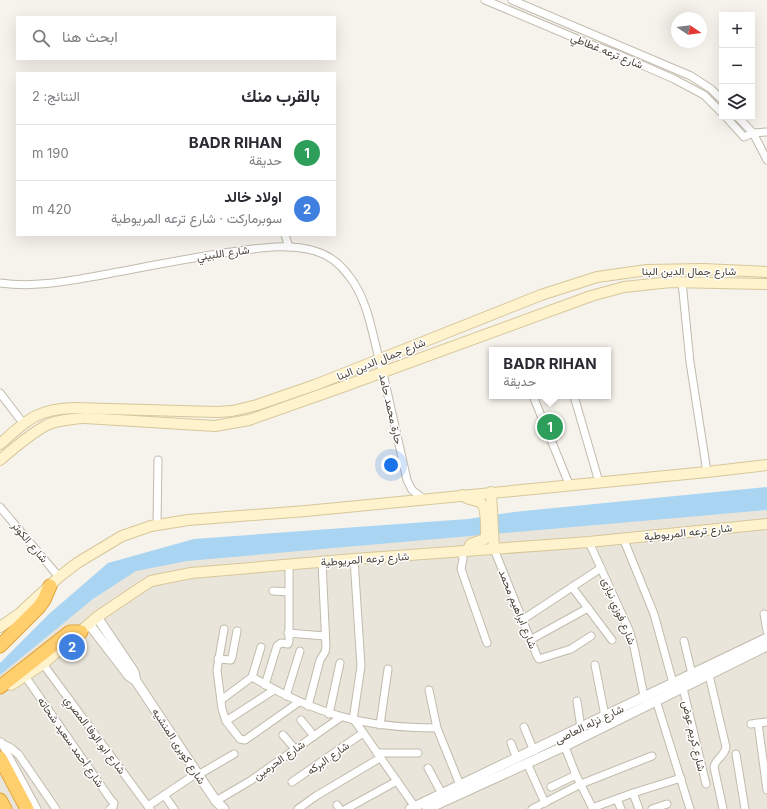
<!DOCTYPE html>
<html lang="ar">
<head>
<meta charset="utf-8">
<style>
  body { margin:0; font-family:Inter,Vazirmatn,sans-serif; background:#f2f2f3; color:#2b2b33; direction:rtl }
  .controls { position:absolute; right:12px; top:12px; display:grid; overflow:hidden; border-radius:0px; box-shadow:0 4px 16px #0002 }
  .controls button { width:36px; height:36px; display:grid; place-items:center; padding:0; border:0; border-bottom:1px solid #e1e1e2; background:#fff; color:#2b2b33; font:20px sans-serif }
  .compass { position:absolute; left:671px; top:12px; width:36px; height:36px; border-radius:50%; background:#fff; box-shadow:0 4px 16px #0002; rotate:103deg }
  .you { position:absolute; left:391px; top:465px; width:14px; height:14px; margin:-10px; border:3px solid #fff; border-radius:50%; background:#1a73e8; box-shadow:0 0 0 6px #1a73e833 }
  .badge { display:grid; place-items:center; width:26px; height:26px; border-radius:50%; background:#ea580c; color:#fff; font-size:13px; font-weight:700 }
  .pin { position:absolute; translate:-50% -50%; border:2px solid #fff; box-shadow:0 1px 4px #0006 }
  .popup { position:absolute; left:489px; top:347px; width:122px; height:52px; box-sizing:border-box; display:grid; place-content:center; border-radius:0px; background:#fff; filter:drop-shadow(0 1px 3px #0005); font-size:13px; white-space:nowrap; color:#7c7c81 }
  .popup b { font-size:15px; color:#2b2b33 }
  .popup::after { content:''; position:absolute; left:50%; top:100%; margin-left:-8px; border:8px solid transparent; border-top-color:#fff }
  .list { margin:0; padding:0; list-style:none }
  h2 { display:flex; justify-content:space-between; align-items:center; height:52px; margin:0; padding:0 16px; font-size:17px }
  h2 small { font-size:13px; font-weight:400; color:#7c7c81 }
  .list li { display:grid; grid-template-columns:26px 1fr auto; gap:12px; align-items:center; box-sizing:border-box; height:56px; padding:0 16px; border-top:1px solid #e1e1e2 }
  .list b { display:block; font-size:15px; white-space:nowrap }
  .list p { margin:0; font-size:13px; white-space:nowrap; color:#7c7c81 }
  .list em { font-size:13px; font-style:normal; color:#7c7c81 }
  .icon { flex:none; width:22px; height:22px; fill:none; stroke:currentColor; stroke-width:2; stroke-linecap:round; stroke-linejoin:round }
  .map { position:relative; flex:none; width:767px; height:809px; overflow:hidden; direction:ltr }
  .search { position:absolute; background:#fff; box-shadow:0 4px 16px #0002; left:16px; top:16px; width:320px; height:44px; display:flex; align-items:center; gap:10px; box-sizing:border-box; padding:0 14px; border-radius:0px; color:#7c7c81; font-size:15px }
  .panel { position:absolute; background:#fff; box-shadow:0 4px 16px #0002; left:16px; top:72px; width:320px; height:164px; border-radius:0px; direction:rtl }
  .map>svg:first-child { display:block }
</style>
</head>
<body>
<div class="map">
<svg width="767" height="809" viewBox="0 0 767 809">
  <rect width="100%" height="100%" fill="#f6f3ec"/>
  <!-- residential -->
  <polygon fill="#eae5da" points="767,510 767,809 0,809 0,668 150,557"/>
  <!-- water -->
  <polygon fill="#a9d4f2" points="767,487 767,510 187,561 136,571 93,599 0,675 0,663 49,614 108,563 194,539 468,519 514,512"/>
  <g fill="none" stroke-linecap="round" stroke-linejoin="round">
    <!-- minor casing -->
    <g stroke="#c2bbae" stroke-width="9">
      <g id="minor">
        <polyline points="485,0 582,41 619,55 674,79 704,95 722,113"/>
        <polyline points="512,0 691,76 711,89 722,100"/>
        <polyline points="726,117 744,137 753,133 767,132"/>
        <polyline points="738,117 753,133 767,160"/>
        <polyline points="285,235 289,247"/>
        <polyline points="682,282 690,362 707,472"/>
        <path d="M 0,283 C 35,288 68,281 102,275 C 145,267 188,258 231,252 C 259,248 288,243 315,251 C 329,255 341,265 349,276 C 370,302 373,342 383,373 L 407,480 L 412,490 L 424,499"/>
        <polyline points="0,393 23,423"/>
        <polyline points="533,396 569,484"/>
        <polyline points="574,396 599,482"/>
        <polyline points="0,507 59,577"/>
        <polyline points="157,525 158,460"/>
        <polyline points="623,538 654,614 673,683"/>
        <polyline points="589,542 629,630 634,647 645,701"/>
        <polyline points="494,549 537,656 539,659 571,649 591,636"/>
        <polyline points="462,552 463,559 461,569 487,643"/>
        <polyline points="572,587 612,640"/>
        <polyline points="273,591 289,592"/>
        <polyline points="764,614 767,631"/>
        <polyline points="522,620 601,568"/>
        <polyline points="224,629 217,670 222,709 226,721 240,739 245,740 299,702"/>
        <polyline points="288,633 325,636"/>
        <polyline points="530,640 588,608"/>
        <polyline points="684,641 692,674"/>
        <polyline points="218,659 231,660 232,657 237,631"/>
        <polyline points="43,664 150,809"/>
        <polyline points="595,665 605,716"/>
        <path d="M 709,675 L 726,747 C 725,756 715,759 714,767 L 723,809"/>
        <polyline points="25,676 111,800 114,803 113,807 110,809"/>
        <path d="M 252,677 C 315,714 364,728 437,728"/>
        <polyline points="265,685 277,646 281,643 288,644 289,641 289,565"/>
        <polyline points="683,688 706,784"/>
        <polyline points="429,690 437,728 460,785"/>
        <polyline points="286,696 300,651"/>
        <polyline points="221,700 252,677 261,647"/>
        <polyline points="656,700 690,809"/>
        <polyline points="577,701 581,728"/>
        <polyline points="308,706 320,660 325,652 326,647 322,562"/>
        <polyline points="329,714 340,663"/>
        <polyline points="301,720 314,736"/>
        <polyline points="353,720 361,666 354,559"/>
        <polyline points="226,721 274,690"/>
        <polyline points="355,721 415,807"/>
        <polyline points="758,723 767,790"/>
        <polyline points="751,724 767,722"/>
        <polyline points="380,725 388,669"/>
        <polyline points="524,727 534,751"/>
        <polyline points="283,735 295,749"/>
        <polyline points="561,737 576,775 593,809"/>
        <polyline points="1,742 37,809"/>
        <polyline points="1,743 11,748 19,755 56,809"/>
        <polyline points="511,743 517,759"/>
        <polyline points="377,753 418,753"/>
        <polyline points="736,754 745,809"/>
        <polyline points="527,763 545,803"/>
        <polyline points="428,768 442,794"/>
        <polyline points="198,775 234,754"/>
        <polyline points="292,782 363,733"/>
        <polyline points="551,787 576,775"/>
        <polyline points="633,793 639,809"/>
        <polyline points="164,795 174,809"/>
        <polyline points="617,799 621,809"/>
        <polyline points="216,801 250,781 341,717"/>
        <polyline points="337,805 340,809"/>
        <polyline points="148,806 197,773"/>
        <polyline points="592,808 633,793 681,778"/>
        <polyline points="298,809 316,796 380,758"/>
        <polyline points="346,809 397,781"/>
        <polyline points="532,809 581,784 652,756"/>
        <polyline points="652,809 667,804"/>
      </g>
    </g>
    <!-- tertiary casing -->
    <g stroke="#c2bbae" stroke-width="11">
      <g id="tertiary">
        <polyline points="97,617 134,672 136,681 197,773 216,801 224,809"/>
        <polyline points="89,624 129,676 135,680"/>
        <polyline points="410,809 767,638"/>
        <polyline points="427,809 565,746 767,646"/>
      </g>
    </g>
    <!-- secondary casing -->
    <g stroke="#d6c79b" stroke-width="12">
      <g id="secondary">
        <path d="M 0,444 C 26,421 36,409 74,408 L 217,412 L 232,411 L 257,405 L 315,385 L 541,295 L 597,277 L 647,270 L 703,269 L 767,272"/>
        <path d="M 0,460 C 14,448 29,435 45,426 C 56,420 72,419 85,418 L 215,426 L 249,420 L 345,386 L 591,296 L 624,287 L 671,282 L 767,284"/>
        <polyline points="491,492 494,549"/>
        <path d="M 462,495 C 467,500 473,499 480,502 C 487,506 486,529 486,537 L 485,539 L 471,544 L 467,551"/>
        <polyline points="0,627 19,614 59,577 77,563 122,536 151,526 188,520 306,511 707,472 767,465"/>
        <polyline points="11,685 43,664 97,617 140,588 151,581 191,573 354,559 589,542 767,524"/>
      </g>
    </g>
    <!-- motorway casing -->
    <g stroke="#e0a43c" stroke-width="15">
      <g id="motorway">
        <polyline points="0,646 39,607 44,600 50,586"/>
        <polyline points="0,687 70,632 81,632"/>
        <polyline points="0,758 27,809"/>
        <polyline points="0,800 5,809"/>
      </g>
    </g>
    <!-- minor -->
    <use href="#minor" stroke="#fff" stroke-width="7"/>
    <!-- tertiary -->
    <use href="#tertiary" stroke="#fff" stroke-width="9"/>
    <!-- secondary -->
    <use href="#secondary" stroke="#fff3cd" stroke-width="10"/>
    <!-- motorway -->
    <use href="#motorway" stroke="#ffcf6e" stroke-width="13"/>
  </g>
  <g text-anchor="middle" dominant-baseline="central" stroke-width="3" stroke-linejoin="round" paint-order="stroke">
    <!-- street labels -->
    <g font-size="11" fill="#4b4439" stroke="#fff">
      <text transform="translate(607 51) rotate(22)">شارع ترعه غطاطي</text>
      <text transform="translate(223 253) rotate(-8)">شارع اللبيني</text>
      <text x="689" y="271">شارع جمال الدين البنا</text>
      <text transform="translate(381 359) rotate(-22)">شارع جمال الدين البنا</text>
      <text transform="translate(391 409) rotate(77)">حارة محمد حامد</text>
      <text transform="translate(688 532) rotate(-6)">شارع ترعه المريوطية</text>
      <text transform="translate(30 542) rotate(50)">شارع الكوثر</text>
      <text transform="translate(365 559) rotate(-4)">شارع ترعه المريوطية</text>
      <text transform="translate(518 609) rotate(68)">شارع ابراهيم محمد</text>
      <text transform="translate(619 611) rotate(67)">شارع فوزي نيازى</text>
      <text transform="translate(589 724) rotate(-26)">شارع نزله العاصى</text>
      <text transform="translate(95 735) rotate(53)">شارع ابو الوفا المصري</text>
      <text transform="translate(694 736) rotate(77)">شارع كريم عوض</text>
      <text transform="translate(71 742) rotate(55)">شارع أحمد سعيد شحاته</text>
      <text transform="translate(179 746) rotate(57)">شارع كوبرى المنشيه</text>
      <text transform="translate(328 758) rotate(-35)">شارع البركه</text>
      <text transform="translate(279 760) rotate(-35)">شارع الحرمين</text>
    </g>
  </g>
</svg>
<div class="controls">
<button>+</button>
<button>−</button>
<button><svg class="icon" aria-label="layers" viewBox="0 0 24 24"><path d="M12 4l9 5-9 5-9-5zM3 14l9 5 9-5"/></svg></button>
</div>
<svg class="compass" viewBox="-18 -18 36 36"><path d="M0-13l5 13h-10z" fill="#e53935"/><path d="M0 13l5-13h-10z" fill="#7c7c81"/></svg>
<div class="you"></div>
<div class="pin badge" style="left:550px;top:427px;background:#2e9e5b">1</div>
<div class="popup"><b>BADR RIHAN</b>حديقة</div>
<div class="pin badge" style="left:72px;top:647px;background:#3f7fe0">2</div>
<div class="search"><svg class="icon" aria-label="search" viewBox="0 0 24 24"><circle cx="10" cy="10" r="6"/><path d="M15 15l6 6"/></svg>ابحث هنا</div>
<section class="panel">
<h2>بالقرب منك<small>النتائج: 2</small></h2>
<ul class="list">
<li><span class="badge" style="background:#2e9e5b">1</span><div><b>BADR RIHAN</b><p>حديقة</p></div><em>190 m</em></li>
<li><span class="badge" style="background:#3f7fe0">2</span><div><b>اولاد خالد</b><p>سوبرماركت · شارع ترعه المريوطية</p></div><em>420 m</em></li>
</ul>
</section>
</div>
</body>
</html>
